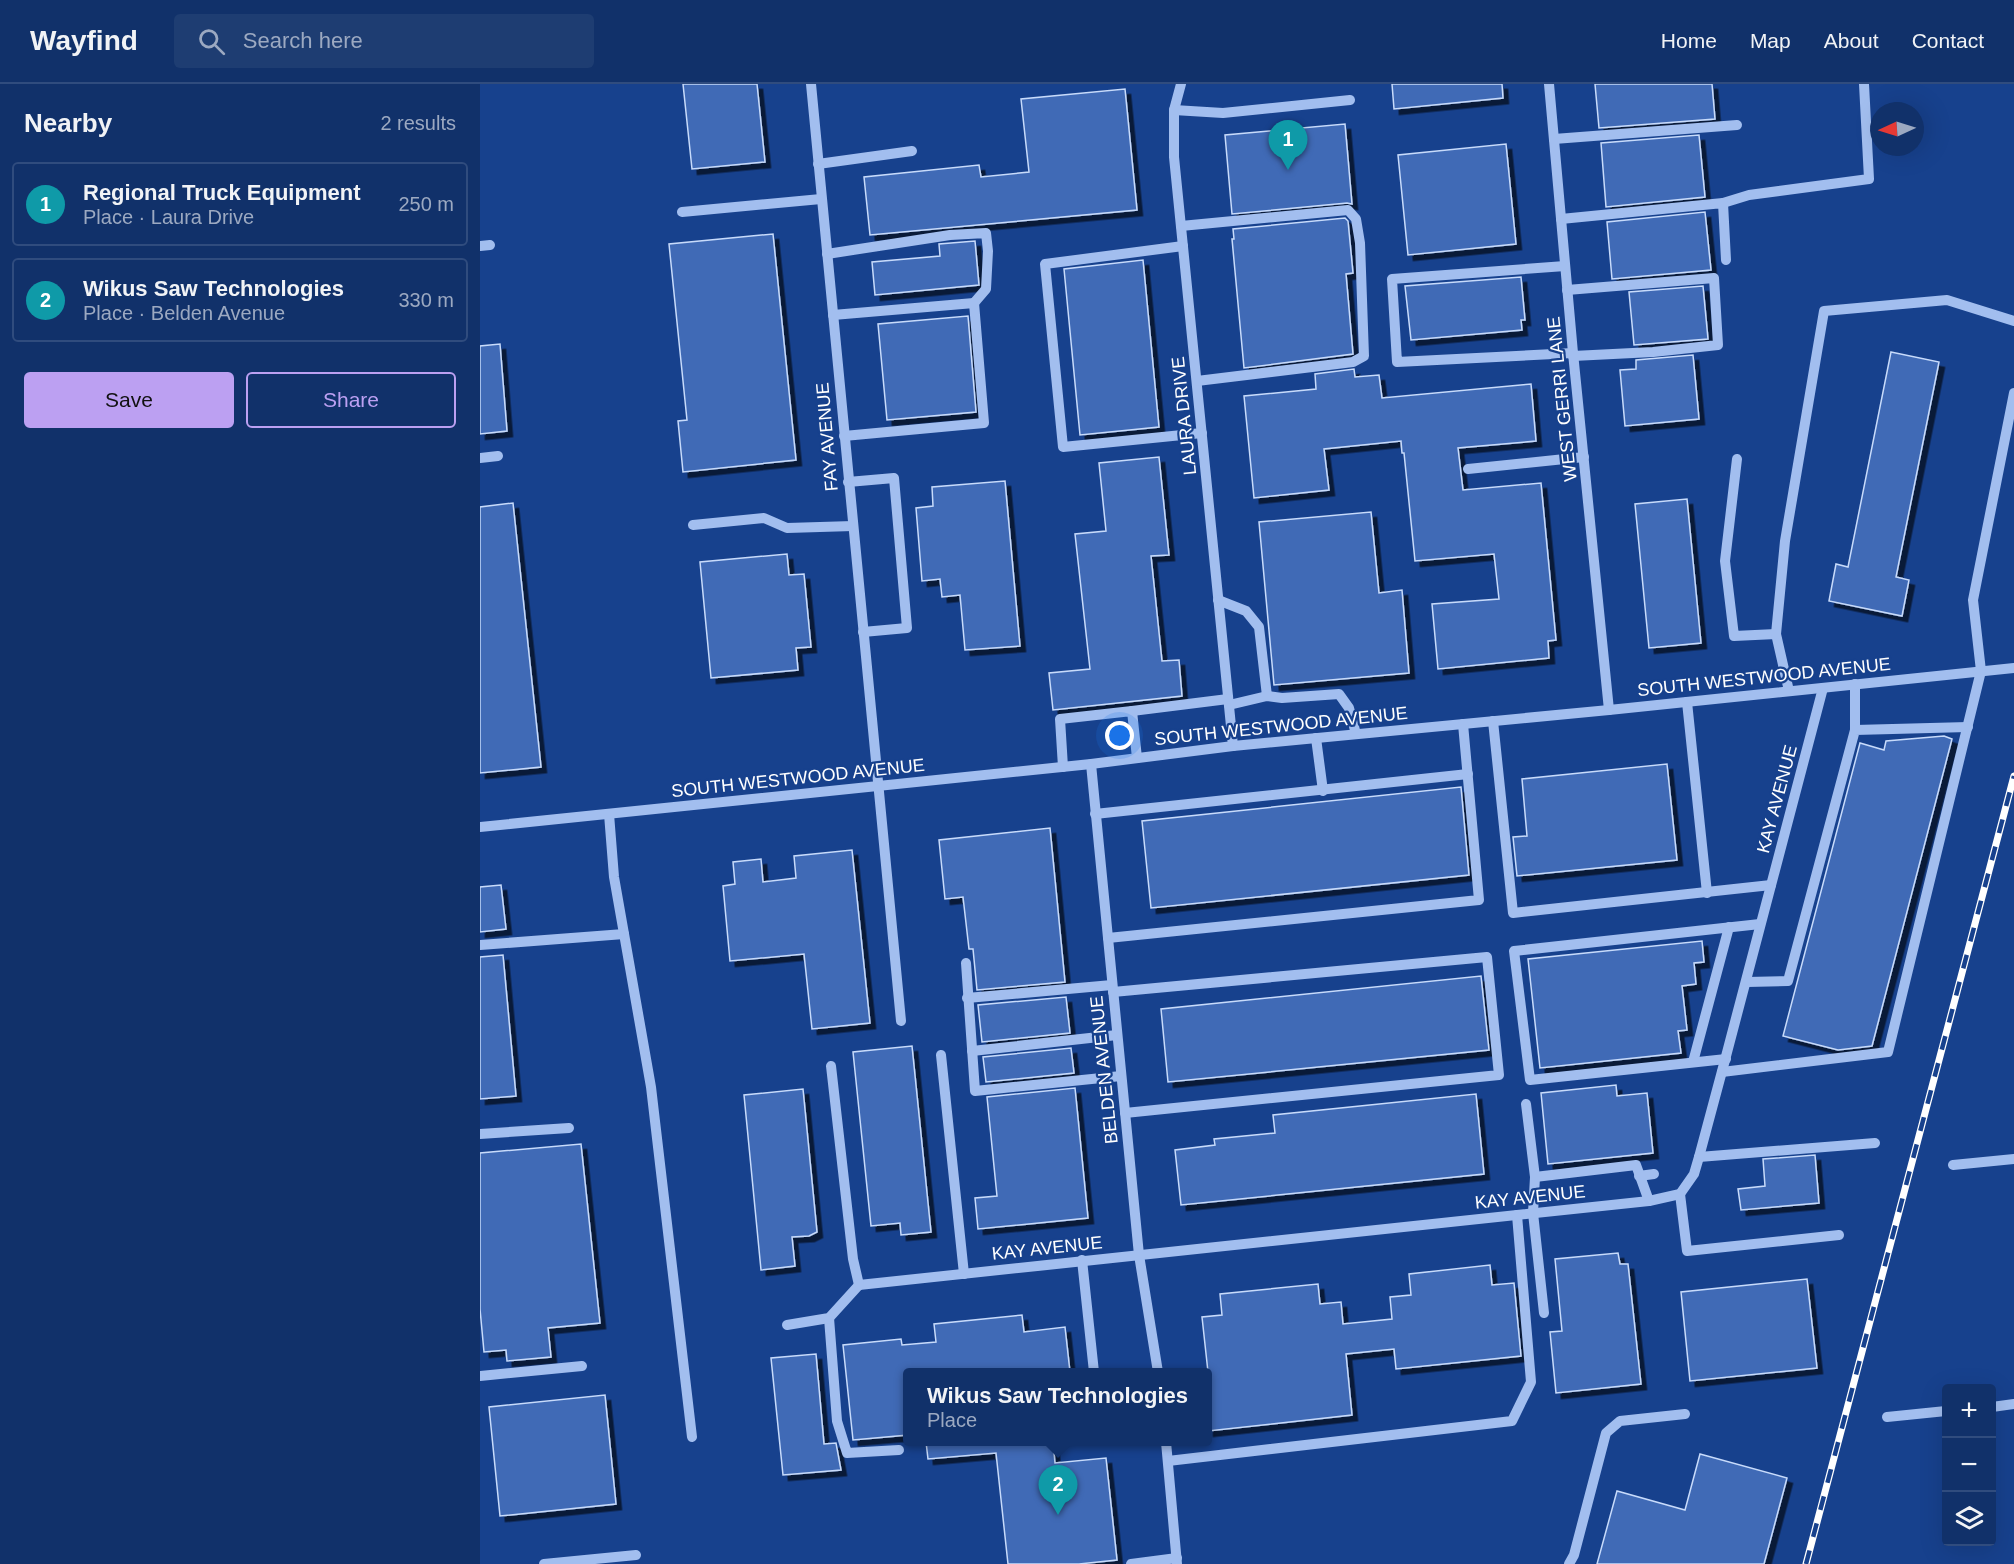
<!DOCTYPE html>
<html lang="en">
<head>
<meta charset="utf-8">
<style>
  body { margin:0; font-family:Helvetica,sans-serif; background:#1e3d72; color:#f1f3f6 }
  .controls { position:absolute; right:18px; bottom:18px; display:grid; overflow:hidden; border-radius:6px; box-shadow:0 6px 24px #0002 }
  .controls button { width:54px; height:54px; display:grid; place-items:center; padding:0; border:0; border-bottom:2px solid #304c7e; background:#11316a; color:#f1f3f6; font:30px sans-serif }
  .compass { position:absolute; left:1390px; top:18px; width:54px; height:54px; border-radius:50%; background:#11316a; box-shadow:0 6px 24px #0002; rotate:266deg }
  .you { position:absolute; left:640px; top:652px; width:21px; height:21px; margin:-15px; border:4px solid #fff; border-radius:50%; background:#1a73e8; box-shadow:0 0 0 9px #1a73e833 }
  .badge { display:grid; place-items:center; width:39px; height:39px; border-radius:50%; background:#bca0f2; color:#fff; font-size:20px; font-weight:700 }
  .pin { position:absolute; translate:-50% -50px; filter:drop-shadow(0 2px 3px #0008) }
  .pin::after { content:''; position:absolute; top:32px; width:21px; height:18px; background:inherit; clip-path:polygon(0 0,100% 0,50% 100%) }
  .popup { position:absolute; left:423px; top:1284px; width:309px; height:78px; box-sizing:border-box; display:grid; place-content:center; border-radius:6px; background:#11316a; filter:drop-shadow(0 2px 4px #0005); font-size:20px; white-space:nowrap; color:#9ca9c1 }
  .popup b { font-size:22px; color:#f1f3f6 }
  .popup::after { content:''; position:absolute; left:50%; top:100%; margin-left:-12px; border:12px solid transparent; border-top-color:#11316a }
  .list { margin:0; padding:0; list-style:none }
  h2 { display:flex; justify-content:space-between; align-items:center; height:78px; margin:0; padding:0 24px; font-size:26px }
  h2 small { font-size:20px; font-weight:400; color:#9ca9c1 }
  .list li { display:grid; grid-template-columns:39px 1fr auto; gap:18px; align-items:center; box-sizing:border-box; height:84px; margin:0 12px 12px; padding:0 12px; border:2px solid #304c7e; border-radius:6px }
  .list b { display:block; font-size:22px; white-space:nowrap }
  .list p { margin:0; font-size:20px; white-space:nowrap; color:#9ca9c1 }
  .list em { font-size:20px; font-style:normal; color:#9ca9c1 }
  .actions { display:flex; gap:12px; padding:18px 24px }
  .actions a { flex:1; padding:14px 0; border:2px solid #bca0f2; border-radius:6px; text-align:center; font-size:21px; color:#bca0f2 }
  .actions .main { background:#bca0f2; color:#111 }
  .icon { flex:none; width:33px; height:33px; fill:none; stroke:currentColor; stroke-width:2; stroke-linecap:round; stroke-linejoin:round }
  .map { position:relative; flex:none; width:1534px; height:1480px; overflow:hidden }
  header { display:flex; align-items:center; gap:36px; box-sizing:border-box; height:84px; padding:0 30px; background:#11316a; border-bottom:2px solid #304c7e }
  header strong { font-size:28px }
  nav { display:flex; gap:33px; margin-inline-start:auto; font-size:21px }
  .search { width:420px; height:54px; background:#1e3d72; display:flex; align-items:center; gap:15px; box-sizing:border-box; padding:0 21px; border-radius:6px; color:#9ca9c1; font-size:22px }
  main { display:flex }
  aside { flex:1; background:#11316a }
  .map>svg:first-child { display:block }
</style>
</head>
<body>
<header>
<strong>Wayfind</strong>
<div class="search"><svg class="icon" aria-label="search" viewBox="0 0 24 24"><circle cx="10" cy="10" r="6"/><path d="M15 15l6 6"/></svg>Search here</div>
<nav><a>Home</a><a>Map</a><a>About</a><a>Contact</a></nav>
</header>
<main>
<aside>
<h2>Nearby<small>2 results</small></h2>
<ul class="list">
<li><span class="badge" style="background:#0f9aa8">1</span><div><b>Regional Truck Equipment</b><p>Place · Laura Drive</p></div><em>250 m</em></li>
<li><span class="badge" style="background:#0f9aa8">2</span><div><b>Wikus Saw Technologies</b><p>Place · Belden Avenue</p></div><em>330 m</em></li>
</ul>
<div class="actions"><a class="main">Save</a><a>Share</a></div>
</aside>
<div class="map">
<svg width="1534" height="1480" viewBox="0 0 1534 1480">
  <defs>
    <filter id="shadow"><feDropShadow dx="5.5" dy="5.5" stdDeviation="0" flood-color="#0009"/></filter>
  </defs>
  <rect width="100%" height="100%" fill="#17418d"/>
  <!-- building -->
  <g fill="#3f6ab6" stroke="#c8dbfb" stroke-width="1.5" filter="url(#shadow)">
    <polygon points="203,0 277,0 285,78 212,85"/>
    <polygon points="912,0 1022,0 1023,14 914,25"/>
    <polygon points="1115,0 1232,0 1235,35 1119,44"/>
    <polygon points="645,5 657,126 390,151 384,93 499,81 501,93 549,88 541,15"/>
    <polygon points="865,40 872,120 867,119 752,130 745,51"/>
    <polygon points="1219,51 1225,113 1126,123 1121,59"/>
    <polygon points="1026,60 1036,160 928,171 918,71"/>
    <polygon points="1225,128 1231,186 1132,195 1127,138"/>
    <polygon points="865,134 868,137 873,189 866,190 873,270 764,284 752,155 754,155 753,145"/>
    <polygon points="293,150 316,376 203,388 198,337 207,336 189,160"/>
    <polygon points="495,157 499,201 395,211 392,178 460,172 459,160"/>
    <polygon points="663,176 679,343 600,351 584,185"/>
    <polygon points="1041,193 1045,236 1041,236 1042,246 931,256 925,202"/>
    <polygon points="1223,202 1228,255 1154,261 1149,208"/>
    <polygon points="488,232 496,328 407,336 398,240"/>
    <polygon points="20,260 27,347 0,350 0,262"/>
    <polygon points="1411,268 1459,278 1416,493 1429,496 1422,532 1349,517 1356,480 1368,483"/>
    <polygon points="1213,271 1219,335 1145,342 1140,286 1156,285 1156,276"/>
    <polygon points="874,285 875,293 899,291 902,314 1051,300 1056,357 978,364 983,406 1061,399 1076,556 1068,557 1069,574 958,585 952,520 1019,515 1014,470 935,477 924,369 922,369 921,357 844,365 849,406 774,414 764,312 836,305 835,290"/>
    <polygon points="679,373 689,471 671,472 682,577 699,576 702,612 573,626 569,589 610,585 595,450 626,447 619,379"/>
    <polygon points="525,397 540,562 485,566 480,511 462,513 460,495 442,497 436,424 453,422 452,403"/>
    <polygon points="1207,415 1221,559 1169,564 1155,420"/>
    <polygon points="33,419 61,683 0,689 0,423"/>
    <polygon points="891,428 899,509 922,506 929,589 794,601 779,438"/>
    <polygon points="307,470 309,491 324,490 331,563 316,564 318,586 231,594 220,478"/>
    <polygon points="1464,652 1472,655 1392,962 1358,966 1303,952 1380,659 1404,666 1406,657"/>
    <polygon points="1187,680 1197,776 1037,792 1033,753 1047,752 1042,695"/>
    <polygon points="981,703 989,791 671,824 662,737"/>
    <polygon points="570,744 585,898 497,906 493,865 489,865 483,813 465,815 459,756"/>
    <polygon points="372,766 390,939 332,945 324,870 250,877 243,802 255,800 253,778 281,775 283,798 316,794 314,772"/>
    <polygon points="21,801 26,845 0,848 0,803"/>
    <polygon points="1222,857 1224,878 1214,879 1216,900 1202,902 1207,946 1198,947 1201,969 1060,984 1048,875"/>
    <polygon points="23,871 36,1012 0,1015 0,873"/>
    <polygon points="1001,892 1009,966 688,998 681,925"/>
    <polygon points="586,913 590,949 502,958 498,921"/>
    <polygon points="432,962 451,1148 421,1151 420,1139 391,1142 373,968"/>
    <polygon points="591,964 594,989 506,998 503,973"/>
    <polygon points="1136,1001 1137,1012 1167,1009 1173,1069 1068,1080 1061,1009"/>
    <polygon points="595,1004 608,1134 498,1145 495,1114 517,1112 507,1013"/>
    <polygon points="323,1005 337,1148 329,1152 312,1153 315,1182 281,1186 264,1011"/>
    <polygon points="996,1010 1004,1090 701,1121 695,1066 735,1061 734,1055 795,1049 793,1031"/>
    <polygon points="101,1060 120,1239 68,1244 71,1273 27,1277 26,1266 4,1268 0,1225 0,1069"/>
    <polygon points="1335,1071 1339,1119 1261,1126 1258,1105 1285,1102 1283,1075"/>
    <polygon points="1138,1169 1140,1180 1148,1180 1161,1300 1076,1309 1070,1248 1082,1247 1075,1175"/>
    <polygon points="1010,1181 1012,1201 1034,1199 1041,1272 916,1285 914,1265 866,1270 872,1331 728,1347 728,1288 722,1233 742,1231 740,1210 838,1200 840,1220 861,1218 863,1240 912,1235 910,1213 931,1211 929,1190"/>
    <polygon points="1327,1195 1337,1284 1210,1297 1201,1208"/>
    <polygon points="542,1231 544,1248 585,1243 590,1288 425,1288 428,1322 428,1351 373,1356 363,1261 421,1255 422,1261 456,1258 454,1240"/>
    <polygon points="336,1270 344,1360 356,1359 361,1386 303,1391 291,1274"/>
    <polygon points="125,1311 136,1420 20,1432 9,1323"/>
    <polygon points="446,1358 573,1358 575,1379 626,1374 637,1476 599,1480 528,1480 516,1369 448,1375"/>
    <polygon points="1220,1370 1307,1394 1284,1480 1117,1480 1137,1407 1205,1426"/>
  </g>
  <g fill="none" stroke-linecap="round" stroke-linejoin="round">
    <!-- minor -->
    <g stroke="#a2beef" stroke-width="10">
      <polyline points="331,0 421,937"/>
      <polyline points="701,0 694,26 694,73 753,662"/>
      <polyline points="1069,0 1093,269 1129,626"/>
      <polyline points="694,26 743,29 870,16"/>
      <polyline points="1074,55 1257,41"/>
      <polyline points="338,80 432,67"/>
      <polyline points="1243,119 1269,111 1389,95 1384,0"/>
      <polyline points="202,128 341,115"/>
      <polyline points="1081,135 1243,119 1246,176"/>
      <polyline points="701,142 868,126 876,135 880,159 884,272 873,278 717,297"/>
      <polyline points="0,162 10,161"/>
      <polyline points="703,162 565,180 583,363 722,349"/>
      <polyline points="347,170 470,151 506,149 508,167 506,205 494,219"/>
      <polyline points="1085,182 912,195 917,278 1093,269"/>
      <polyline points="1087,206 1234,194 1238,261 1173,268 1093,272"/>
      <polyline points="353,231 494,219 504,339 364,352"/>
      <polyline points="0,374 18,372"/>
      <polyline points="1257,375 1245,477 1254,552 1296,550 1309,607"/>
      <polyline points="988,385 1104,373"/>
      <polyline points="368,398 414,394 427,544 383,548"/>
      <polyline points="213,441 284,434 307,444 373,442"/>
      <polyline points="738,516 766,527 779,543 787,612"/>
      <polyline points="1296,550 1305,457 1344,227 1467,216 1534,237"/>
      <polyline points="1207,618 1227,809"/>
      <polyline points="749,621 787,612 802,614 859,610 869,624 876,650"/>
      <polyline points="652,627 748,615"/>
      <polyline points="1013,637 1033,829 1291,801"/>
      <polyline points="1375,646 1375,600"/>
      <polyline points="836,654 843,707"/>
      <polyline points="611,680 659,1171 678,1288"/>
      <polyline points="583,683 580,635 652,627 657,674"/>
      <polyline points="129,730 134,793 171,1003 212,1353"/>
      <polyline points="615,730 988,690"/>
      <polyline points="0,743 611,680 753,662 1129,626 1534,584"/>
      <polyline points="628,854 999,816 983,640"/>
      <polyline points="0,861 144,850"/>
      <polyline points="486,879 495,1007 641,992"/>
      <polyline points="1267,898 1308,897 1375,646 1488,643"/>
      <polyline points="633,908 1007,873 1019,991 645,1029"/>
      <polyline points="487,914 632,901"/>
      <polyline points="492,967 637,951"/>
      <polyline points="461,971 484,1190"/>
      <polyline points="1246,975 1050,996 1034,867 1280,840"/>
      <polyline points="1213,978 1249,843"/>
      <polyline points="351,982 373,1175 379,1201"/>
      <polyline points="1242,988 1408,968 1501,587 1493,516 1534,309"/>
      <polyline points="1046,1020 1055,1093 1053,1129 1064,1229"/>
      <polyline points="0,1050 89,1044"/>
      <polyline points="1219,1073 1395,1059"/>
      <polyline points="1473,1081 1534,1075"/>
      <polyline points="1159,1092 1174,1090"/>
      <polyline points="1055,1093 1156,1081 1169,1117"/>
      <polyline points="1200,1110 1207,1167 1359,1151"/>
      <polyline points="602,1176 614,1288"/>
      <path d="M 379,1201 L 1169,1117 L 1200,1110 L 1214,1090 L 1219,1073 C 1261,917 1302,761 1343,604"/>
      <polyline points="349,1234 357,1337 367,1369 419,1366"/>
      <polyline points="307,1241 349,1234 379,1201"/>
      <polyline points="0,1292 102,1282"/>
      <polyline points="1512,1323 1534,1320"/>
      <polyline points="1407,1333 1466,1327"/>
      <polyline points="686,1358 697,1480"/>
      <polyline points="688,1377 1032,1337 1051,1298 1037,1131"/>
      <polyline points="64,1480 156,1471"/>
      <polyline points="651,1480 697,1474"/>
      <polyline points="1089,1480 1094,1471 1126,1349 1140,1337 1205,1330"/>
    </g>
    <!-- rail casing -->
    <g stroke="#fff" stroke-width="7">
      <polyline id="rail" points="1326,1480 1534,692"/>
    </g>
    <!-- rail -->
    <use href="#rail" stroke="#17418d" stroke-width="4.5" stroke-dasharray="14" stroke-linecap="butt"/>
  </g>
  <g text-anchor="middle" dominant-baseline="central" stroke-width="4.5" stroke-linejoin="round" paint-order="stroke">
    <!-- street labels -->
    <g font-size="18" fill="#fff" stroke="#17418d">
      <text transform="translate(1082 315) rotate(-96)">WEST GERRI LANE</text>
      <text transform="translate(704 332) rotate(-96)">LAURA DRIVE</text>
      <text transform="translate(347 353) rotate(-95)">FAY AVENUE</text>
      <text transform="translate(1284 593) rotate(-6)">SOUTH WESTWOOD AVENUE</text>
      <text transform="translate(801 642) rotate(-6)">SOUTH WESTWOOD AVENUE</text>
      <text transform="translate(318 694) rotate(-6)">SOUTH WESTWOOD AVENUE</text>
      <text transform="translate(1297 715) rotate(-75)">KAY AVENUE</text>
      <text transform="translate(624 986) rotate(-96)">BELDEN AVENUE</text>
      <text transform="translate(1050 1113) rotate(-6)">KAY AVENUE</text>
      <text transform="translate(567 1164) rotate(-6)">KAY AVENUE</text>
    </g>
  </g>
</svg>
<div class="controls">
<button>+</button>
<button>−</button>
<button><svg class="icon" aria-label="layers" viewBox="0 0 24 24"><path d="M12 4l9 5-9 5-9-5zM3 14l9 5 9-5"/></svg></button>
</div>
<svg class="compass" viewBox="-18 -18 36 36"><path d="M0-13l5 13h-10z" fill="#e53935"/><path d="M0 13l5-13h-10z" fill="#9ca9c1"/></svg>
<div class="you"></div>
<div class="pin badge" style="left:808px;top:86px;background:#0f9aa8">1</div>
<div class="pin badge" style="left:578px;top:1431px;background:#0f9aa8">2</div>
<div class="popup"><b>Wikus Saw Technologies</b>Place</div>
</div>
</main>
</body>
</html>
